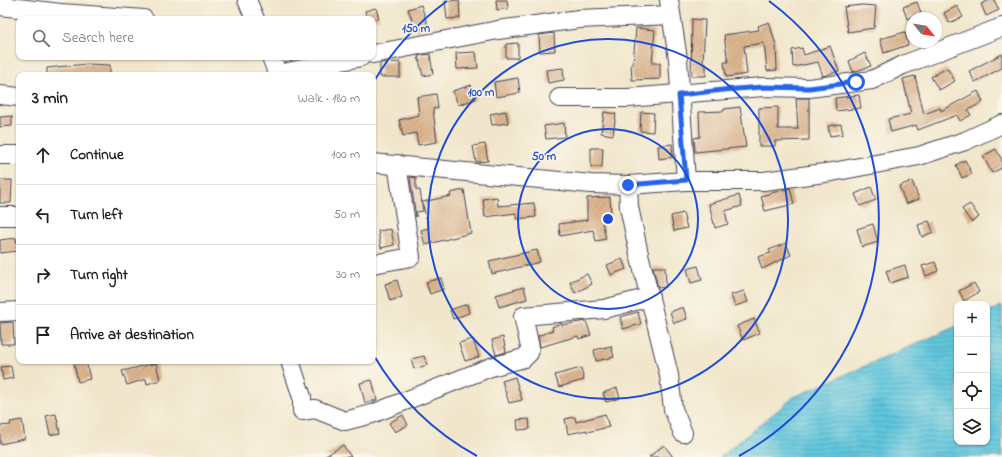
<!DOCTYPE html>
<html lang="en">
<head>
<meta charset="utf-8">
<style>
  body { margin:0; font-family:"Indie Flower",sans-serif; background:#f2f2f2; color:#222 }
  .controls { position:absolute; right:12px; bottom:12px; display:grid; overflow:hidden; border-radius:8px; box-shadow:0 1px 3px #0004 }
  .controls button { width:36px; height:36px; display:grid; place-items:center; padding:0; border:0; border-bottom:1px solid #e0e0e0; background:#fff; color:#222; font:20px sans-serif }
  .compass { position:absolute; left:906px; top:12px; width:36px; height:36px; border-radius:50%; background:#fff; box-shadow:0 1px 3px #0004; rotate:120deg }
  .stop { position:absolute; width:12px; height:12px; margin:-9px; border:3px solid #2563eb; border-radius:50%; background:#fff }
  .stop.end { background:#2563eb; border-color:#fff; box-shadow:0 1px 4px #0008 }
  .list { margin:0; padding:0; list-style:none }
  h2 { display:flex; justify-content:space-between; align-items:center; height:52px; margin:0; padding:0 16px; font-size:17px }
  h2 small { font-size:13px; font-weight:400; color:#767676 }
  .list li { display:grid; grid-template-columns:26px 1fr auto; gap:12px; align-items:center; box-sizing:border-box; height:60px; padding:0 16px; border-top:1px solid #e0e0e0 }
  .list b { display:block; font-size:15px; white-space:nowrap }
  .list em { font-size:13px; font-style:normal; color:#767676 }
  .icon { flex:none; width:22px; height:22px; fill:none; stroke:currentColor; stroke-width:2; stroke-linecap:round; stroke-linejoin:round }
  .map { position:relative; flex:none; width:1002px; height:457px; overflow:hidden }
  .search { position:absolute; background:#fff; box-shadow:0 1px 3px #0004; left:16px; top:16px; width:360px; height:44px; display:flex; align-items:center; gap:10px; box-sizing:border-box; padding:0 14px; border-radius:8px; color:#767676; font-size:15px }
  .panel { position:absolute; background:#fff; box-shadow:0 1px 3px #0004; left:16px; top:72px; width:360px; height:292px; border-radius:8px }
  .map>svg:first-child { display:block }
</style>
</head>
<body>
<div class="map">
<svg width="1002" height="457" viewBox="0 0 1002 457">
  <defs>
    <pattern id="water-rules" width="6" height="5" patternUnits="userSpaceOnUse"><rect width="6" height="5" fill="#60c7dd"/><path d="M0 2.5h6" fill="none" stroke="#4fa1b4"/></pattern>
    <pattern id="building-hatch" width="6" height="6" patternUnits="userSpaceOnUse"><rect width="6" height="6" fill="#dcb58f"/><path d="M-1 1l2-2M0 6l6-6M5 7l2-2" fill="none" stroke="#bc9b7c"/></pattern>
  </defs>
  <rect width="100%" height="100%" fill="#fbf7ec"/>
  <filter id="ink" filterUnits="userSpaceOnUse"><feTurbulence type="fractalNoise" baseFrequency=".025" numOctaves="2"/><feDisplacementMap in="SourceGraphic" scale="8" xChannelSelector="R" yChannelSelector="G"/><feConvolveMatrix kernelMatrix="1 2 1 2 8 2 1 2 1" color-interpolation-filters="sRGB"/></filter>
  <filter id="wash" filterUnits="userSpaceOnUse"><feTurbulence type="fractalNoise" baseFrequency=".012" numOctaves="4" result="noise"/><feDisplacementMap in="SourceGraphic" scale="16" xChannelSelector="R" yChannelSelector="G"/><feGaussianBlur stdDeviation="0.9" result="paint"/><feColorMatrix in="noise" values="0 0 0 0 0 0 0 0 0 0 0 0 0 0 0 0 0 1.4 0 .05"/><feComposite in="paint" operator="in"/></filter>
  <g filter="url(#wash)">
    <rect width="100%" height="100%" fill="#f1e6cb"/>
    <!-- water -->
    <polygon fill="url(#water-rules)" stroke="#41748c" points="1002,306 1002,457 720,457 794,397 957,326 957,442 987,442 987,312"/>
    <g id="blocks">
      <!-- building -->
      <g fill="url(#building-hatch)">
        <polygon points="459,0 460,18 447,19 445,1"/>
        <polygon points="496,0 507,0 508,9 497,10"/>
        <polygon points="990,0 994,0 999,10 986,16 981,4"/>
        <polygon points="917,2 921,13 907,19 903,7"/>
        <polygon points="421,5 428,26 416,31 408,9"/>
        <polygon points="862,5 876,6 874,28 848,32 844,7"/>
        <polygon points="957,6 963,17 949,23 944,13"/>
        <polygon points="376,8 379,19 367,19 365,11"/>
        <polygon points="692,19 705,20 703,64 706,64 706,76 691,76"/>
        <polygon points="769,22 776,45 777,70 767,71 764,43 744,46 747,74 726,77 724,62 728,62 724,35 759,30 758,26"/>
        <polygon points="636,28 655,30 652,63 660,63 660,79 632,80 631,64 633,64"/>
        <polygon points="905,32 908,45 884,53 880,39"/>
        <polygon points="554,33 555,51 540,52 539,35"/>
        <polygon points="518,43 518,58 506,58 506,44"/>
        <polygon points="830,46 839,71 823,76 818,62 793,67 792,50 802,48 804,55"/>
        <polygon points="476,52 478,68 457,69 456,53"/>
        <polygon points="865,53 871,66 853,72 849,61"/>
        <polygon points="430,54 433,74 423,76 418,56"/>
        <polygon points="1002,54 1002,68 975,82 969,71"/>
        <polygon points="400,62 400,77 380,77 380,63"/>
        <polygon points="87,64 110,65 110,75 47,75 47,68"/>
        <polygon points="563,68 564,80 548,83 546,70"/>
        <polygon points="947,68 955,81 939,90 931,77"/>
        <polygon points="915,76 924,114 940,108 941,111 978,91 983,102 968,110 971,115 960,121 957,115 918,130 916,125 891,132 888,119 911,114 903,79"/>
        <polygon points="518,78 520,93 496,97 494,82"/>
        <polygon points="471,85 476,99 458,105 453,91"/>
        <polygon points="436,94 438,108 433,109 437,142 418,145 416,133 403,136 399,120 419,115 417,97"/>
        <polygon points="859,95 861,108 836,111 835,98"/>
        <polygon points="796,98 809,98 809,140 775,141 775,146 759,146 759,108 778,107 778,129 798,129"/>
        <polygon points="740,107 746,147 695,152 694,138 700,137 699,112 724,111 724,109"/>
        <polygon points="506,111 508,123 492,125 490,114"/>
        <polygon points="604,112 616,114 613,135 601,133"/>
        <polygon points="641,112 654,113 653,132 640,131"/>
        <polygon points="12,116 12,126 0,127 0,117"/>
        <polygon points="564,123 565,137 546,139 544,126"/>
        <polygon points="841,124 843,134 830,136 828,126"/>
        <polygon points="485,144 488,161 476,162 473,146"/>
        <polygon points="672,144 673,157 659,159 658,146"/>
        <polygon points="591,148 603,148 602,167 591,167"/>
        <polygon points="996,149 1002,160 1002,168 992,173 983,156"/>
        <polygon points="965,160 972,174 962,178 956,165"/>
        <polygon points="410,177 416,178 416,190 420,190 423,211 416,212 416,217"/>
        <polygon points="0,180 12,180 11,203 0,203"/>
        <polygon points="912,181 919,199 906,204 899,186"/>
        <polygon points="871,187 876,200 860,206 855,194"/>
        <polygon points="790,188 794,204 765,211 761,196"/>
        <polygon points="464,190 471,233 425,245 421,230 429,228 422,202 451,196 450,193"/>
        <polygon points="739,195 742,206 725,211 728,224 715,228 709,204"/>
        <polygon points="497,197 498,206 534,203 536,217 516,219 516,213 485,217 483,199"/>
        <polygon points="610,197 611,216 601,217 606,239 596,241 593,230 560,236 559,224 587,220 587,198"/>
        <polygon points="970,204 979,217 971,222 962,209"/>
        <polygon points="683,213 687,228 674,231 671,216"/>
        <polygon points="929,221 933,232 922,237 918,225"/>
        <polygon points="873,224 878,242 862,247 857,229"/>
        <polygon points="391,229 394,245 381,248 378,231"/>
        <polygon points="16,238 18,251 0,253 0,240"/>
        <polygon points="786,243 791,255 762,269 758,257 771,253 769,250"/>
        <polygon points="537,250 540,262 492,274 489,261"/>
        <polygon points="622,259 626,269 611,275 607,265"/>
        <polygon points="935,262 938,271 926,276 922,266"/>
        <polygon points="905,265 908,277 890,283 886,271"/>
        <polygon points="698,266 702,280 691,283 687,269"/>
        <polygon points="653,267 665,267 666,287 658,288"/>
        <polygon points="587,274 592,284 575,293 570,282"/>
        <polygon points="441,278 444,289 430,294 426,282"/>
        <polygon points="397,280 402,297 390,301 385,284"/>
        <polygon points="974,283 979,292 964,301 959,291"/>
        <polygon points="524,287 527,299 499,307 496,295"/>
        <polygon points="744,291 748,302 735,306 731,295"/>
        <polygon points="467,304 469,313 453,319 450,310"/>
        <polygon points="683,307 687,319 674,323 670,312"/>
        <polygon points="638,312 641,324 623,329 620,317"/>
        <polygon points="754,319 760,333 743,340 737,326"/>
        <polygon points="586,321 591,335 579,339 578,336 540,347 538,336 553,330 552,327 561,323 562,325"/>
        <polygon points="13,322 14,344 1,344 0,323"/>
        <polygon points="503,337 506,352 496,355 492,340"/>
        <polygon points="473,339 479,357 465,361 459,343"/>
        <polygon points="611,346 614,357 596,361 594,350"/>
        <polygon points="424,356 427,365 414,369 411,359"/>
        <polygon points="86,361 90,379 78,382 74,364"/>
        <polygon points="156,363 160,380 147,384 146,379 127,385 122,371"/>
        <polygon points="11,366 13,378 3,380 1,367"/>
        <polygon points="581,368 584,380 559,387 555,375"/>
        <polygon points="515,377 522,400 509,403 502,381"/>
        <polygon points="372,380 377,400 365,403 360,383"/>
        <polygon points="617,388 620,398 606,402 603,393"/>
        <polygon points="56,414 60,433 50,435 46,416"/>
        <polygon points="605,414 609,427 587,432 587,430 568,434 565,419 575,417 576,422"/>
        <polygon points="403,415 408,425 395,432 389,423"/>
        <polygon points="529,419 530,429 518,430 517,420"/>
        <polygon points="22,420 25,439 0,444 0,426 11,425 10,422"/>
        <polygon points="343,445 351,457 324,457"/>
        <polygon points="664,445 673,457 649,457"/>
      </g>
    </g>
  </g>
  <g filter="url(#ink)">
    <use href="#blocks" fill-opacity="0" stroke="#413f51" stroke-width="1"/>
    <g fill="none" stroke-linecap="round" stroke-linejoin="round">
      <!-- minor casing -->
      <g stroke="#413f51" stroke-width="20">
        <g id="minor">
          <polyline points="247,0 255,19"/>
          <polyline points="669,0 678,59 686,181"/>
          <polyline points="0,6 61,13 144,19"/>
          <polyline points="373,54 498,30 579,19 671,15"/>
          <polyline points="271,57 278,75"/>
          <polyline points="278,74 361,57"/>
          <polyline points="0,95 19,97"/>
          <polyline points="559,98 628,98 763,87 809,88 872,80 903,65 1002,27"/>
          <polyline points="0,155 19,155"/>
          <polyline points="373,163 591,184 628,185 686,181 764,181 832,172 919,156 965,141 1002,124"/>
          <polyline points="628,185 629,207 639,254 669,375 673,409 683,433"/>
          <polyline points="0,216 19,216"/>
          <polyline points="373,264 411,257 397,164"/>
          <polyline points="0,312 19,311"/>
          <polyline points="290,361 302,397 302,411 315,409 345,421 372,414 491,367 524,358 529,353 530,347 523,316 604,309 650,297"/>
        </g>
      </g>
      <!-- minor -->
      <use href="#minor" stroke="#fff" stroke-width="18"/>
    </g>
  </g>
  <g fill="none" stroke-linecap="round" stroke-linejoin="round" filter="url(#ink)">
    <!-- route -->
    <polyline stroke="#2563eb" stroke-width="5" points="628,185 686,180 679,95 723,90 763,87 809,88 856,82"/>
  </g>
  <!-- distance rings -->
  <g fill="none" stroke="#1d4ed8" stroke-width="2">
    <circle cx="608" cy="219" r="90"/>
    <circle cx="608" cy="219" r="180"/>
    <path d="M477 456A271 271 0 0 1 373 354M373 83A271 271 0 0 1 447 1M769 1A271 271 0 0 1 739 456"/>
  </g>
  <circle cx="608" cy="219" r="6" fill="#1d4ed8" stroke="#fbf7ec" stroke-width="2"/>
  <g font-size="12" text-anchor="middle" font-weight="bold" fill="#1d4ed8" stroke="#fbf7ec" stroke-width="3" stroke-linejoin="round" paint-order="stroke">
    <text x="416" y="32">150 m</text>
    <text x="481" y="96">100 m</text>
    <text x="544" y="160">50 m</text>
  </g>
</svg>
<div class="controls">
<button>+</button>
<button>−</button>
<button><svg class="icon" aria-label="locate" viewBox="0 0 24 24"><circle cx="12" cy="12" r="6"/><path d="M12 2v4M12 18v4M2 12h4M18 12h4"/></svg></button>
<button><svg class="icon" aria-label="layers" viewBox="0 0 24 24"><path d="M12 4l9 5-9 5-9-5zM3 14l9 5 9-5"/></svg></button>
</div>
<svg class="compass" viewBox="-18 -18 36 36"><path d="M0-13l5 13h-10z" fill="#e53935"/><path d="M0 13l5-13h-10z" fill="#767676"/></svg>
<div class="stop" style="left:856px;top:82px"></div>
<div class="stop end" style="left:628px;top:185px"></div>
<div class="search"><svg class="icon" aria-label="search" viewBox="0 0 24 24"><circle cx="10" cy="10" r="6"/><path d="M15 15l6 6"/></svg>Search here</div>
<section class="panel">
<h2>3 min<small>Walk · 180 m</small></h2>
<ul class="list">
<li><svg class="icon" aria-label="ahead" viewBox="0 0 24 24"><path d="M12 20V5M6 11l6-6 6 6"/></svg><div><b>Continue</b></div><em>100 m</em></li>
<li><svg class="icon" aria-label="left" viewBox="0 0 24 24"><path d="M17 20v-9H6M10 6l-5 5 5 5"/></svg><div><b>Turn left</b></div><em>50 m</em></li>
<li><svg class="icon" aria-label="right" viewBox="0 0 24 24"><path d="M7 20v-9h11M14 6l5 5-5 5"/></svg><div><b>Turn right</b></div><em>30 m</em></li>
<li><svg class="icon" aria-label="arrive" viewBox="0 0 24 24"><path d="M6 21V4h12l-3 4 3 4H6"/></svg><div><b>Arrive at destination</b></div></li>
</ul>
</section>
</div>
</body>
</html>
